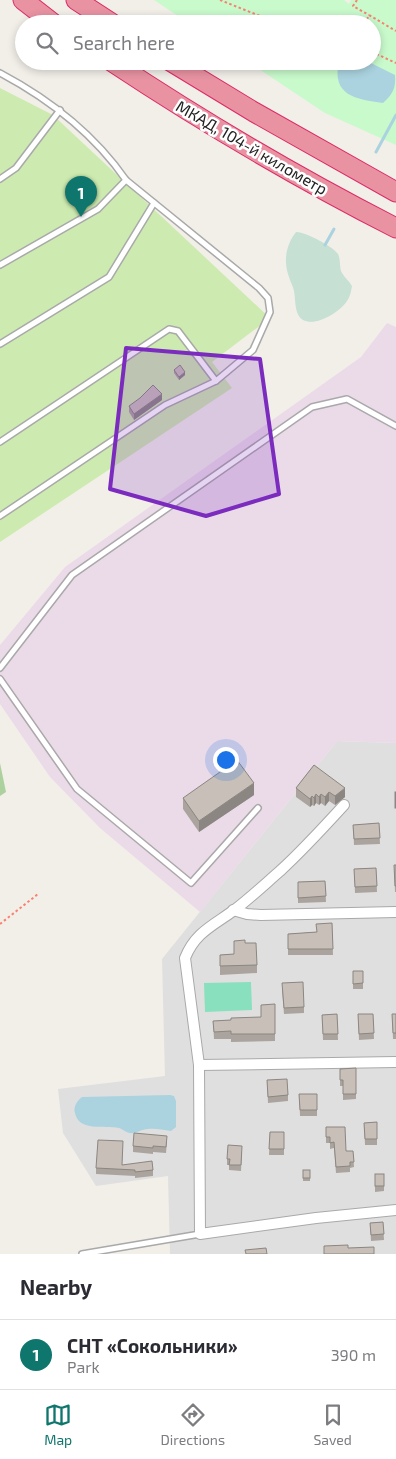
<!DOCTYPE html>
<html lang="en">
<head>
<meta charset="utf-8">
<style>
  body { margin:0; font-family:"Exo 2",sans-serif; background:#f2f2f3; color:#2b2b33 }
  .you { position:absolute; left:225px; top:759px; width:18px; height:18px; margin:-12px; border:4px solid #fff; border-radius:50%; background:#1a73e8; box-shadow:0 0 0 8px #1a73e833 }
  .badge { display:grid; place-items:center; width:32px; height:32px; border-radius:50%; background:#0f766e; color:#fff; font-size:16px; font-weight:700 }
  .pin { position:absolute; translate:-50% -41px; filter:drop-shadow(0 1px 2px #0008) }
  .pin::after { content:''; position:absolute; top:26px; width:18px; height:15px; background:inherit; clip-path:polygon(0 0,100% 0,50% 100%) }
  .list { margin:0; padding:0; list-style:none }
  h2 { display:flex; justify-content:space-between; align-items:center; height:65px; margin:0; padding:0 20px; font-size:21px }
  h2 small { font-size:16px; font-weight:400; color:#7c7c81 }
  .list li { display:grid; grid-template-columns:32px 1fr auto; gap:15px; align-items:center; box-sizing:border-box; height:70px; padding:0 20px; border-top:1px solid #e1e1e2 }
  .list b { display:block; font-size:19px; white-space:nowrap }
  .list p { margin:0; font-size:16px; white-space:nowrap; color:#7c7c81 }
  .list em { font-size:16px; font-style:normal; color:#7c7c81 }
  .icon { flex:none; width:28px; height:28px; fill:none; stroke:currentColor; stroke-width:2; stroke-linecap:round; stroke-linejoin:round }
  .map { position:relative; flex:none; width:396px; height:1254px; overflow:hidden }
  .search { position:absolute; background:#fff; box-shadow:0 2px 8px #0003; left:15px; right:15px; top:15px; height:55px; display:flex; align-items:center; gap:12px; box-sizing:border-box; padding:0 18px; border-radius:28px; color:#7c7c81; font-size:19px }
  .sheet { height:135px; background:#fff }
  nav { display:flex; justify-content:space-around; align-items:center; box-sizing:border-box; height:70px; border-top:1px solid #e1e1e2; background:#fff; font-size:14px; color:#7c7c81 }
  nav a { display:grid; justify-items:center; gap:2px }
  nav .on { color:#0f766e }
  .map>svg:first-child { display:block }
</style>
</head>
<body>
<div class="map">
<svg width="396" height="1254" viewBox="0 0 396 1254">
  <rect width="100%" height="100%" fill="#f2efe9"/>
  <!-- residential -->
  <polygon fill="#e0dfdf" points="337,741 396,743 396,1254 170,1254 168,1176 96,1186 63,1133 58,1089 165,1076 162,959"/>
  <!-- industrial -->
  <polygon fill="#ebdbe8" points="387,323 396,327 396,743 337,741 200,912 100,828 50,777 0,704 0,645 65,567 361,357"/>
  <!-- grass -->
  <polygon fill="#cdebb0" points="0,88 53,115 270,318 212,362 232,388 0,542"/>
  <!-- forest -->
  <polygon fill="#add19e" points="0,763 6,792 0,796"/>
  <!-- wetland -->
  <path fill="#c6e0d4" d="M 296,232 C 304,231 334,247 338,254 C 341,260 339,268 342,273 C 345,278 349,281 352,286 C 351,292 350,297 347,301 C 340,312 316,327 303,320 C 294,314 296,301 294,291 C 293,286 290,281 289,277 C 283,261 286,245 296,232 Z"/>
  <!-- park -->
  <polygon fill="#c8facc" points="154,0 344,0 349,4 351,0 396,0 396,145 325,113 247,61 372,61 372,24 190,24"/>
  <!-- pitch -->
  <polygon fill="#88e0be" points="251,982 252,1010 205,1012 204,983"/>
  <!-- water -->
  <g fill="#aad3df">
    <path d="M 339,61 L 367,61 L 395,75 C 396,88 393,94 383,103 C 356,99 331,96 339,61 Z"/>
    <path d="M 170,1095 L 174,1096 L 176,1101 L 176,1127 L 171,1131 C 163,1130 155,1128 148,1129 C 142,1129 137,1133 133,1133 C 127,1134 123,1129 119,1128 C 104,1125 79,1132 75,1113 C 73,1107 77,1101 82,1097 Z"/>
  </g>
  <g fill="none" stroke-linecap="round" stroke-linejoin="round">
    <!-- stream -->
    <g stroke="#aad3df" stroke-width="3">
      <polyline points="376,152 396,115"/>
      <polyline points="325,245 334,229"/>
    </g>
    <!-- lane casing -->
    <g stroke="#a9a9a9" stroke-width="8">
      <g id="lane">
        <path d="M 0,73 C 49,99 94,134 126,180 L 259,288 L 268,298 L 270,312 L 253,350 L 216,381 L 165,405 L 0,516"/>
        <polyline points="0,179 16,168 60,110"/>
        <polyline points="0,265 98,209 126,180"/>
        <polyline points="0,344 109,277 154,203"/>
        <polyline points="0,442 169,329 178,331 216,381"/>
        <polyline points="0,668 72,575 312,407 347,399 396,426"/>
        <polyline points="0,679 77,789 191,883 258,808"/>
        <polyline points="82,1254 200,1234"/>
      </g>
    </g>
    <!-- street casing -->
    <g stroke="#a9a9a9" stroke-width="12">
      <g id="street">
        <path d="M 344,805 C 323,828 303,850 280,871 C 265,884 249,899 233,911 C 212,926 195,933 185,958 L 199,1065 L 200,1234 L 316,1218 L 396,1210"/>
        <polyline points="233,910 247,914 261,915 396,912"/>
        <polyline points="199,1065 396,1062"/>
      </g>
    </g>
    <!-- highway casing -->
    <g stroke="#dc2a67" stroke-width="21">
      <g id="highway">
        <polyline points="23,0 54,24"/>
        <polyline points="76,0 113,24"/>
        <path d="M 111,61 C 203,122 298,178 396,228"/>
        <polyline points="170,61 254,112 396,192"/>
      </g>
    </g>
    <!-- path -->
    <g stroke="#fa8072" stroke-width="2" stroke-dasharray="2.5 2.5" stroke-linecap="butt">
      <polyline points="220,0 280,24"/>
      <polyline points="357,0 353,6 369,15"/>
      <polyline points="365,24 369,15 396,31"/>
      <polyline points="372,52 396,63"/>
      <polyline points="0,924 38,894"/>
    </g>
    <!-- lane -->
    <use href="#lane" stroke="#fff" stroke-width="5"/>
    <!-- street -->
    <use href="#street" stroke="#fff" stroke-width="10"/>
    <!-- highway -->
    <use href="#highway" stroke="#e892a2" stroke-width="19"/>
  </g>
  <!-- wall -->
  <g fill="#aba49e">
    <polygon points="174,370 185,375 179,380 174,373"/>
    <polygon points="162,400 134,420 129,412 129,406"/>
    <polygon points="314,765 345,797 335,805 329,801 325,806 321,803 319,805 316,803 314,806 312,805 310,807 296,797 296,788"/>
    <polygon points="254,795 199,832 183,809 183,798"/>
    <polygon points="379,823 380,844 354,845 353,825"/>
    <polygon points="394,865 396,865 396,892 395,892"/>
    <polygon points="376,868 377,892 355,893 354,869"/>
    <polygon points="325,881 326,902 298,903 298,882"/>
    <polygon points="332,923 333,955 288,955 288,934 316,932"/>
    <polygon points="234,941 245,943 257,965 257,973 220,975 220,955 234,954"/>
    <rect x="353" y="971" width="10" height="18"/>
    <polygon points="282,989 304,1007 304,1013 284,1014"/>
    <polygon points="275,1004 275,1041 231,1042 231,1039 214,1039 213,1021 231,1020 261,1017"/>
    <polygon points="337,1014 338,1040 323,1040 322,1015"/>
    <polygon points="358,1014 373,1014 374,1039 359,1040"/>
    <polygon points="392,1014 396,1014 396,1039 393,1039"/>
    <polygon points="356,1068 356,1099 343,1100 343,1086 340,1086 340,1069"/>
    <polygon points="267,1080 288,1095 288,1101 268,1103"/>
    <polygon points="299,1094 317,1094 317,1116 300,1116"/>
    <polygon points="377,1122 377,1145 365,1145 364,1123"/>
    <polygon points="326,1127 346,1151 353,1151 354,1167 350,1168 350,1172 336,1173 334,1148 330,1149 330,1143 326,1143"/>
    <polygon points="270,1132 284,1132 284,1155 269,1155"/>
    <polygon points="167,1142 166,1153 153,1152 153,1154 133,1152 133,1146"/>
    <polygon points="242,1152 241,1171 229,1170 229,1165 227,1165 227,1159"/>
    <polygon points="122,1165 153,1170 153,1176 135,1178 135,1176 96,1174 96,1168"/>
    <rect x="303" y="1170" width="7" height="11"/>
    <polygon points="375,1174 384,1174 384,1191 375,1192"/>
    <polygon points="383,1222 384,1240 371,1241 370,1223"/>
  </g>
  <!-- shaded-wall -->
  <g fill="#8b8681">
    <polygon points="185,372 185,375 179,380 179,377"/>
    <polygon points="162,394 162,400 134,420 134,414"/>
    <polygon points="254,783 254,795 199,832 199,821"/>
    <polygon points="345,788 345,797 335,805 335,796"/>
    <polygon points="329,792 329,801 325,806 325,797"/>
    <polygon points="316,794 316,803 314,806 314,798"/>
    <polygon points="321,794 321,803 319,805 319,797"/>
    <polygon points="312,796 312,805 310,807 310,799"/>
  </g>
  <!-- building -->
  <g fill="#c7bfb8" stroke="#8b8681">
    <polygon points="180,365 185,372 179,377 174,370"/>
    <polygon points="153,385 162,394 134,414 129,406 140,398"/>
    <polygon points="237,760 254,783 199,821 183,798"/>
    <polygon points="314,765 345,788 335,796 329,792 325,797 321,794 319,797 316,794 314,798 312,796 310,799 296,788"/>
    <rect x="395" y="792" width="1" height="16"/>
    <polygon points="379,823 380,838 354,839 353,825"/>
    <polygon points="394,865 396,865 396,886 395,886"/>
    <polygon points="376,868 377,886 355,887 354,869"/>
    <polygon points="325,881 326,896 298,898 298,882"/>
    <polygon points="332,923 333,949 288,949 288,934 317,932 316,924"/>
    <polygon points="245,940 245,943 256,943 257,965 220,966 220,955 234,954 234,941"/>
    <polygon points="353,971 363,971 363,983 353,984"/>
    <polygon points="303,982 304,1007 284,1008 282,983"/>
    <polygon points="275,1004 275,1034 231,1034 231,1031 214,1032 213,1021 231,1020 231,1018 261,1017 261,1005"/>
    <polygon points="337,1014 338,1034 323,1034 322,1015"/>
    <polygon points="358,1014 373,1014 374,1033 359,1034"/>
    <polygon points="392,1014 396,1014 396,1033 393,1033"/>
    <polygon points="356,1068 356,1094 343,1094 343,1080 340,1080 340,1069"/>
    <polygon points="287,1079 288,1095 268,1097 267,1080"/>
    <polygon points="299,1094 317,1094 317,1110 300,1110"/>
    <polygon points="377,1122 377,1139 365,1139 364,1123"/>
    <polygon points="326,1127 345,1127 346,1151 353,1151 354,1162 350,1162 350,1166 336,1167 334,1142 330,1143 330,1137 326,1137"/>
    <polygon points="270,1132 284,1132 284,1149 269,1149"/>
    <polygon points="134,1133 167,1136 166,1147 153,1146 153,1148 133,1146"/>
    <polygon points="98,1140 123,1141 122,1165 152,1161 153,1170 135,1172 135,1170 96,1168"/>
    <polygon points="228,1145 242,1146 241,1165 229,1165 230,1159 227,1159"/>
    <rect x="303" y="1170" width="7" height="8"/>
    <rect x="375" y="1174" width="9" height="12"/>
    <polygon points="383,1222 384,1234 371,1235 370,1223"/>
    <polygon points="348,1245 348,1248 374,1247 374,1254 324,1254 324,1246"/>
    <polygon points="266,1248 267,1254 246,1254 245,1250"/>
  </g>
  <!-- marked area -->
  <path fill="#7b2cbf" fill-opacity="0.2" stroke="#7b2cbf" stroke-width="4" stroke-linejoin="round" d="M 126,348 L 260,359 L 279,494 L 206,516 L 110,489 Z"/>
  <g text-anchor="middle" dominant-baseline="central" stroke-width="5" stroke-linejoin="round" paint-order="stroke">
    <!-- street labels -->
    <g font-size="16" fill="#222" stroke="#fff">
      <text transform="translate(252 147) rotate(30)">МКАД, 104-й километр</text>
    </g>
  </g>
</svg>
<div class="you"></div>
<div class="pin badge" style="left:81px;top:217px">1</div>
<div class="search"><svg class="icon" aria-label="search" viewBox="0 0 24 24"><circle cx="10" cy="10" r="6"/><path d="M15 15l6 6"/></svg>Search here</div>
</div>
<section class="sheet">
<h2>Nearby<small></small></h2>
<ul class="list">
<li><span class="badge">1</span><div><b>СНТ «Сокольники»</b><p>Park</p></div><em>390 m</em></li>
</ul>
</section>
<nav>
<a class="on"><svg class="icon" aria-label="map" viewBox="0 0 24 24"><path d="M3 6l6-2 6 2 6-2v14l-6 2-6-2-6 2zM9 4v14M15 6v14"/></svg>Map</a>
<a><svg class="icon" aria-label="directions" viewBox="0 0 24 24"><path d="M12 3l9 9-9 9-9-9zM9 14v-3h6M13 9l2 2-2 2"/></svg>Directions</a>
<a><svg class="icon" aria-label="saved" viewBox="0 0 24 24"><path d="M7 4h10v16l-5-4-5 4z"/></svg>Saved</a>
</nav>
</body>
</html>
